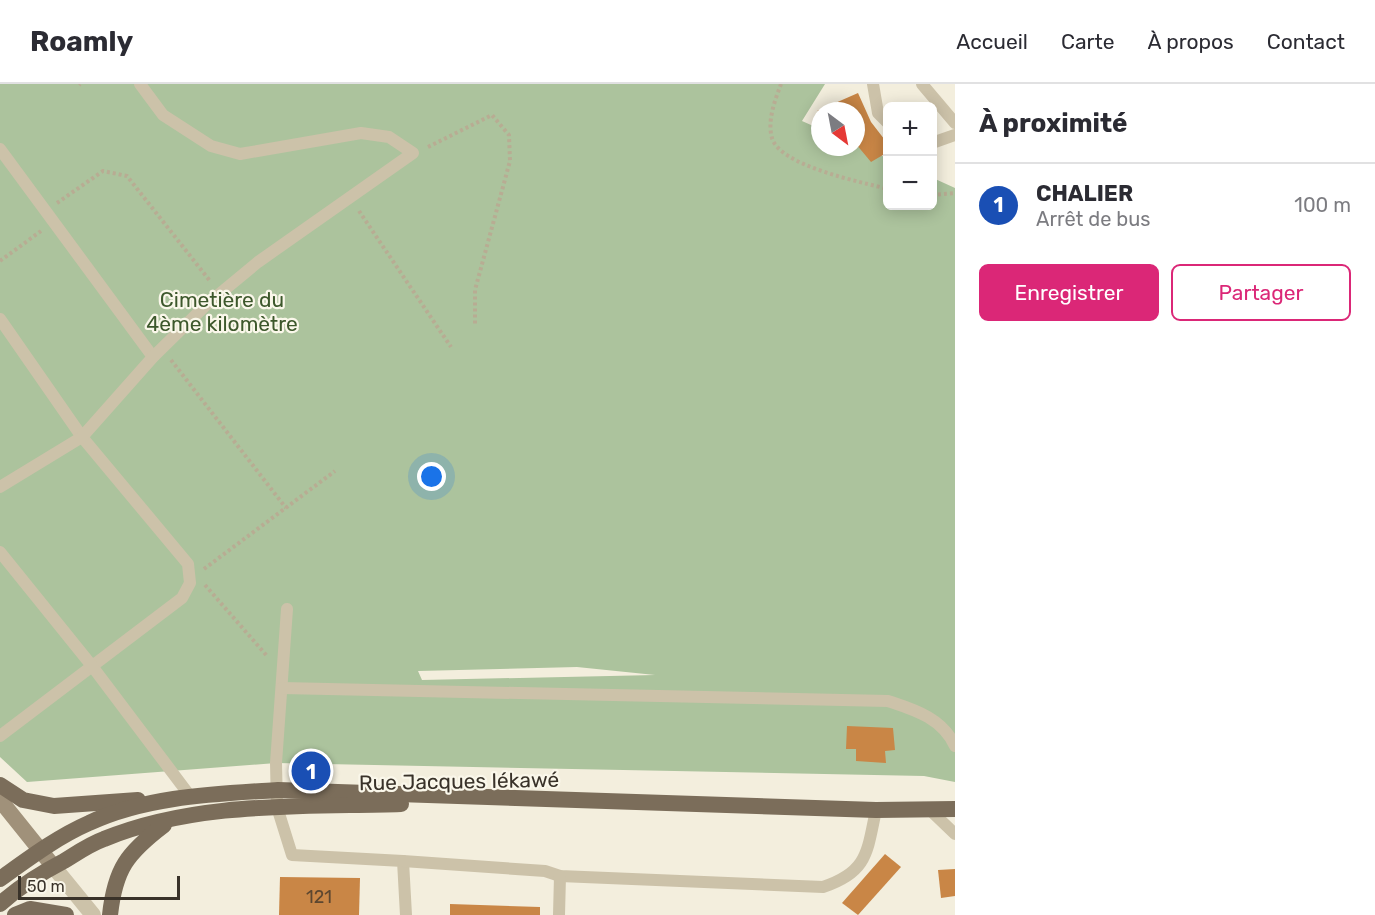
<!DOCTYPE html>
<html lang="fr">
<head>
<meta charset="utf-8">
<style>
  body { margin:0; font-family:Rubik,sans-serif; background:#f2f2f3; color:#2b2b33 }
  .controls { position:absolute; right:18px; top:18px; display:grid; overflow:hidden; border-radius:9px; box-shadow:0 3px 15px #0003 }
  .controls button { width:54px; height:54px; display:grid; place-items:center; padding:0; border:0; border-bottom:2px solid #e1e1e2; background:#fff; color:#2b2b33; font:30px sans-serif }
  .compass { position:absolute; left:811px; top:18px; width:54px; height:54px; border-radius:50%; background:#fff; box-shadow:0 3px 15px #0003; rotate:148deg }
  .scale { position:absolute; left:18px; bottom:15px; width:162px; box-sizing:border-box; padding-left:6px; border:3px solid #393229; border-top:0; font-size:16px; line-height:21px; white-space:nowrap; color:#393229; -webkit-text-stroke:4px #faf7ea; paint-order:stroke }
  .you { position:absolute; left:432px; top:393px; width:21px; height:21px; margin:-15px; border:4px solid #fff; border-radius:50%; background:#1a73e8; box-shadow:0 0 0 9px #1a73e833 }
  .badge { display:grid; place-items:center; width:39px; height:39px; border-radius:50%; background:#db2777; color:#fff; font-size:20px; font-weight:700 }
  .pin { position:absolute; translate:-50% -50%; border:3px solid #fff; box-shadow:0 2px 6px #0006 }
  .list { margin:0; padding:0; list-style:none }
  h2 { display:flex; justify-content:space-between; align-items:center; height:78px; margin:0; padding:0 24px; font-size:26px }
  h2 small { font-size:20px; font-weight:400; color:#7c7c81 }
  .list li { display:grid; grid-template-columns:39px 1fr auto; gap:18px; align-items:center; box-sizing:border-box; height:84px; padding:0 24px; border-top:2px solid #e1e1e2 }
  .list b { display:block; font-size:22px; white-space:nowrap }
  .list p { margin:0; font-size:20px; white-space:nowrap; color:#7c7c81 }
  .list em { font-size:20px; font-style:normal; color:#7c7c81 }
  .actions { display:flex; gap:12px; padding:18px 24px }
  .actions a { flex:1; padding:14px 0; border:2px solid #db2777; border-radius:9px; text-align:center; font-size:21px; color:#db2777 }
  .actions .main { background:#db2777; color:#fff }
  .map { position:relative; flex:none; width:955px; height:831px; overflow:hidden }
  header { display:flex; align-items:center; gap:36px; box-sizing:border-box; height:84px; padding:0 30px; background:#fff; border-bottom:2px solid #e1e1e2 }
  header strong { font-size:28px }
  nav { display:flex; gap:33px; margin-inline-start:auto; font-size:21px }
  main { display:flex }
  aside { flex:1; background:#fff }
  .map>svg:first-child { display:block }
</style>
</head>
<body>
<header>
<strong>Roamly</strong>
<nav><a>Accueil</a><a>Carte</a><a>À propos</a><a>Contact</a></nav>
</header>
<main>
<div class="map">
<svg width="955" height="831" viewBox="0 0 955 831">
  <rect width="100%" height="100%" fill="#f3eedd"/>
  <!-- green -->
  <path fill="#acc39d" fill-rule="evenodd" d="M 0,0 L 825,0 L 802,37 L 820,45 L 820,63 L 856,63 L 856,61 L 887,74 L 888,122 L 932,122 L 933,94 L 955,104 L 955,698 L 924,692 L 276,679 L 27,698 L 0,673 ZM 577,583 L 655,591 L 422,596 L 418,587 Z"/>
  <!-- building -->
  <g fill="#c98646">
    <polygon points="858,9 871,38 888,60 888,68 871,78 856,60 856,27 817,27"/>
    <polygon points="847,642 893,644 895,666 885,667 886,679 856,677 856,665 846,665"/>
    <polygon points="885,770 901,783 858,831 842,819"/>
    <polygon points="955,785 955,812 941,814 938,786"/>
    <polygon points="280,793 360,794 359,831 279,831"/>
    <polygon points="450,820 540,823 540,831 450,831"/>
  </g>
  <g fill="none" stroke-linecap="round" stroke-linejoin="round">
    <!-- path -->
    <g stroke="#b8ac93" stroke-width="4" stroke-dasharray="3 3" stroke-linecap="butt">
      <path d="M 781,0 C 775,16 767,37 772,54 C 780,82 861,98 888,105"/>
      <polyline points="79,1 80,0"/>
      <polyline points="428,63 492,31 509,51 510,77 475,206 475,240"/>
      <polyline points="932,111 955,109"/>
      <polyline points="57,119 103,87 127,92 210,197"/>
      <polyline points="359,127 451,263"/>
      <polyline points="0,177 41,147"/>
      <polyline points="171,276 286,424"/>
      <polyline points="204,485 335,387"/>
      <polyline points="205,501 267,572"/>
    </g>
    <!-- service -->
    <g stroke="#ccc2a9" stroke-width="12">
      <polyline points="873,0 878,29 888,39"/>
      <polyline points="922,0 955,39"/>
      <polyline points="932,59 955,51"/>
      <polyline points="0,65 153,273"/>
      <polyline points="0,235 82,353 188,480 190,499 182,514 0,652"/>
      <polyline points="0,403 82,353 153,273 206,221 258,178 413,69 389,53 361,49 240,70 211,62 163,31 140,0"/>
      <polyline points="0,468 92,582 190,712"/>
      <polyline points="287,525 276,679 277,723 292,771 403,777 406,831"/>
      <path d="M 282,604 L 888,617 C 915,626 942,634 955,662"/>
      <polyline points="930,726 955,750"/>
      <path d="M 403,777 L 545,787 L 560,792 L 823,803 C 868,788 867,768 876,726"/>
      <polyline points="559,831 560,792"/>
    </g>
    <!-- tertiary -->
    <polyline stroke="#ccc2a9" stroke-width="16" points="53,782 93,831"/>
    <!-- secondary -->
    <polyline stroke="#a0917a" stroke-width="16" points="0,716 53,782"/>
    <!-- primary -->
    <g stroke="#7b6d5a" stroke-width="16">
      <polyline points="0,701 23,716 54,722 138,716"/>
      <path d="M 0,795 C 28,775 57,753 89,739 C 147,712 215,710 278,706 L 876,726 L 955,725"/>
      <path d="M 0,820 C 19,803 41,789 64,777 C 77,769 90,760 104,755 C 197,717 302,723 401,720"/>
      <polyline points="15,831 30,825 66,831"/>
      <path d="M 110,831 C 115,785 127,769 164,741"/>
    </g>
  </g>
  <g text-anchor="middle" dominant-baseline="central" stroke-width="4.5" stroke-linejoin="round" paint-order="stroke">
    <!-- number labels -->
    <g font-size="18" fill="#5d4730">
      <text x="319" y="813">121</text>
    </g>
    <!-- park labels -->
    <g font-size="21" fill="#3d582c" stroke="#faf7ea">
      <text x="222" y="215">Cimetière du<tspan x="222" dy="24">4ème kilomètre</tspan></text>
    </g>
    <!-- street labels -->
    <g font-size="21" fill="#393229" stroke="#faf7ea">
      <text transform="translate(459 697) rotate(-1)">Rue Jacques Iékawé</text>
    </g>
  </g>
</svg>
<div class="controls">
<button>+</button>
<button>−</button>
</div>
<svg class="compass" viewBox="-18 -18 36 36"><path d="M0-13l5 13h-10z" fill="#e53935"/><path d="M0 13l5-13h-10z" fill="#7c7c81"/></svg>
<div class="scale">50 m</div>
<div class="you"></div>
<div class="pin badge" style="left:311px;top:687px;background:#1a4fb4">1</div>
</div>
<aside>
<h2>À proximité<small></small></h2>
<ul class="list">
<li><span class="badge" style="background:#1a4fb4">1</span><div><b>CHALIER</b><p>Arrêt de bus</p></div><em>100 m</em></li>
</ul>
<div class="actions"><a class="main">Enregistrer</a><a>Partager</a></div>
</aside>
</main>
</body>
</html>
